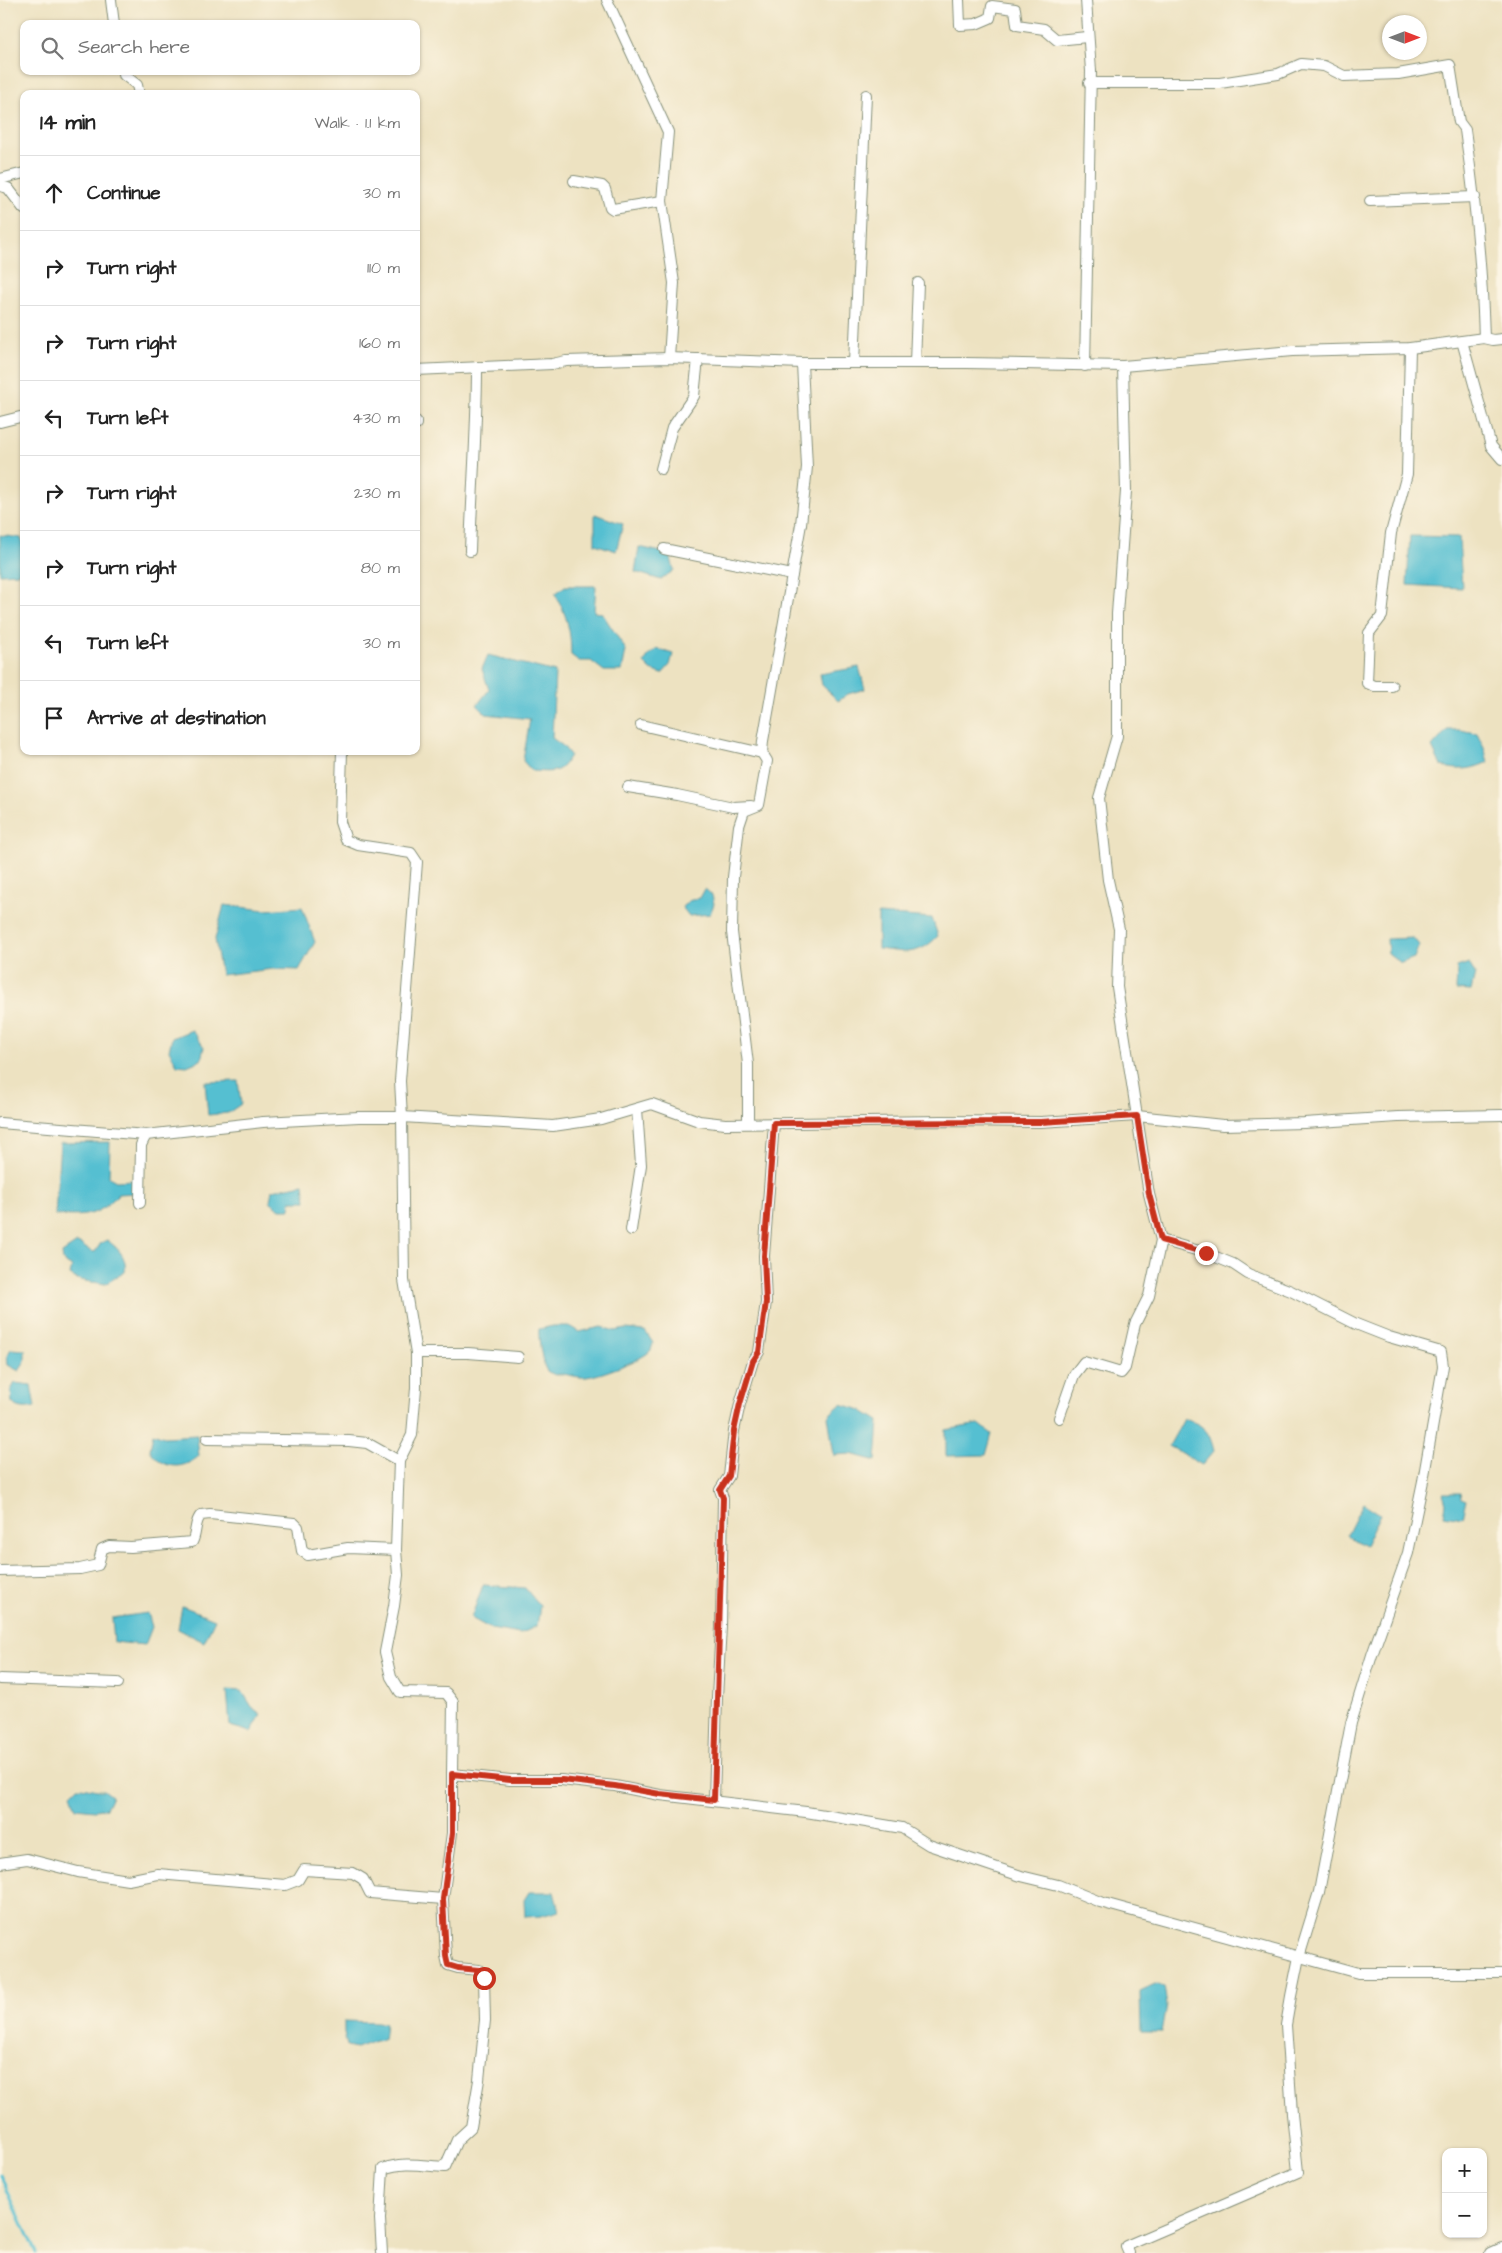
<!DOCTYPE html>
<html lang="en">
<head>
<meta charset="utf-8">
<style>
  body { margin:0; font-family:"Architects Daughter",sans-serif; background:#f2f2f2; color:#222 }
  .controls { position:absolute; right:15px; bottom:15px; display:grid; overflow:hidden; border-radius:10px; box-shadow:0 1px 4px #0004 }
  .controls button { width:45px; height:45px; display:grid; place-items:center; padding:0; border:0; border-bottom:1px solid #e0e0e0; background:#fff; color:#222; font:25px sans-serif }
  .compass { position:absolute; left:1382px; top:15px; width:45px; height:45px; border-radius:50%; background:#fff; box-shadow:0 1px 4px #0004; rotate:90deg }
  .stop { position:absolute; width:15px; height:15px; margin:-11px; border:4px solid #c8321e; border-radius:50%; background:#fff }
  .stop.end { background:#c8321e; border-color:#fff; box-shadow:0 1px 5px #0008 }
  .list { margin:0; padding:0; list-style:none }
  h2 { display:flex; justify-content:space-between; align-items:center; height:65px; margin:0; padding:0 20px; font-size:21px }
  h2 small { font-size:16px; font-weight:400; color:#767676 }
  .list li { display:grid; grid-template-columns:32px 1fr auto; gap:15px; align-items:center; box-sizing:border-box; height:75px; padding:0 20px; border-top:1px solid #e0e0e0 }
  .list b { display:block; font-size:19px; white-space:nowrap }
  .list em { font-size:16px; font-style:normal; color:#767676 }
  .icon { flex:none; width:28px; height:28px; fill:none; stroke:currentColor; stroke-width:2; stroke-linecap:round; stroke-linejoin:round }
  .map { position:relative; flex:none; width:1502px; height:2253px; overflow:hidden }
  .search { position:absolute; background:#fff; box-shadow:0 1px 4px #0004; left:20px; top:20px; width:400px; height:55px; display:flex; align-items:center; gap:12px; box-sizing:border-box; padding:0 18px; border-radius:10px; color:#767676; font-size:19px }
  .panel { position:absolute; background:#fff; box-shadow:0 1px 4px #0004; left:20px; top:90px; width:400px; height:665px; border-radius:10px }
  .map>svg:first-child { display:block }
</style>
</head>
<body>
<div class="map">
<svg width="1502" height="2253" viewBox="0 0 1502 2253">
  <rect width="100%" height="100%" fill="#fcf5e5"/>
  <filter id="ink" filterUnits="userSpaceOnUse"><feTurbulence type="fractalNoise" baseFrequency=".02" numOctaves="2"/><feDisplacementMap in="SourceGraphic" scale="10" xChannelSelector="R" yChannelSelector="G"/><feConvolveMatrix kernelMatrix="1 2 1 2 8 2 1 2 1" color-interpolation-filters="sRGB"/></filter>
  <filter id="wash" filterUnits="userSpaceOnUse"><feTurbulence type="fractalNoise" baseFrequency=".0096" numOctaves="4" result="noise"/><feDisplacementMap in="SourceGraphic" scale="20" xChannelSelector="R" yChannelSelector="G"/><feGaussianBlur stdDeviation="1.12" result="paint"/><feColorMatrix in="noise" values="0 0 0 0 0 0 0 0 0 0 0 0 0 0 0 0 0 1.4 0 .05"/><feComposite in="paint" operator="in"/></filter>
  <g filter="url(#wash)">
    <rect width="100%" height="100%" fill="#ede2c1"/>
    <!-- water -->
    <g fill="#55bfd1" stroke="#3a7e82">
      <polygon points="595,514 623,524 616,551 595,544"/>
      <path d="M 0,535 L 21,538 C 26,550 24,561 19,573 L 0,574 Z"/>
      <polygon points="1410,536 1459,537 1462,588 1407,585"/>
      <polygon points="639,547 670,554 674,570 661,580 635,572"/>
      <path d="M 565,586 L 596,586 L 594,612 L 602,613 L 626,650 L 622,671 L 604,671 L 591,661 L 579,661 L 571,655 C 571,631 567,615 555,594 Z"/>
      <polygon points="657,649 673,654 670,665 662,674 651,670 644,663 648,656"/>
      <path d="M 488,655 L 555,672 L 552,738 L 563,746 L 570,755 C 560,775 552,772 532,771 L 523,761 L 530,719 L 486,714 L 477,705 L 489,690 L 482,669 Z"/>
      <polygon points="859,667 865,689 848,694 838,701 822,685 820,674"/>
      <path d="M 1447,730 L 1460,730 L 1477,733 L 1484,747 L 1488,762 C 1471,770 1459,771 1441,766 L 1432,747 Z"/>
      <polygon points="705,889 712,895 714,904 710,914 689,916 682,907 688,901 700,898"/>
      <polygon points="224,905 265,910 302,907 315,942 299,970 273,969 221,975 215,939"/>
      <path d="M 878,914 L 932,918 L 938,936 C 918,957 904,952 878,949 Z"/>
      <polygon points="1413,938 1419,945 1414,958 1401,963 1388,953 1387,939"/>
      <polygon points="1469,963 1475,974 1471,991 1456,990 1457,967"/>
      <polygon points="192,1030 204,1047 201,1060 187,1066 177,1065 169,1050 172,1038"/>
      <polygon points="238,1081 241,1104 228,1113 208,1115 205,1082"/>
      <path d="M 110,1142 L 109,1177 L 116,1181 L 135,1180 L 135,1193 L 118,1194 C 99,1217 84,1217 55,1215 L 60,1143 Z"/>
      <polygon points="304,1184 306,1201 291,1201 290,1209 280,1209 270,1201 272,1190"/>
      <path d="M 107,1240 C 119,1249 127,1257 125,1272 L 105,1284 C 92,1281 81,1283 70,1275 L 72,1267 L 63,1261 L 62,1253 L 77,1243 C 84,1245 87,1251 95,1252 L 101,1243 Z"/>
      <path d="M 553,1326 L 569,1326 L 579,1332 L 601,1327 L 615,1331 L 626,1329 L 645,1331 L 653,1343 C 653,1344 651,1350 651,1350 C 645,1359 598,1376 586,1377 C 574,1378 566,1372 555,1375 C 552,1373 549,1373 547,1371 C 542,1365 538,1337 539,1329 Z"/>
      <polygon points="11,1349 25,1350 25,1362 19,1371 8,1365 7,1356"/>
      <path d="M 15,1383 L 31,1385 L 35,1407 C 26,1409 19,1409 12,1403 L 11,1390 Z"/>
      <polygon points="841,1404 861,1410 879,1421 876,1461 851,1454 834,1455 828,1416"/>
      <path d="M 1184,1419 C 1204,1425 1209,1430 1214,1451 L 1202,1465 L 1169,1446 Z"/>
      <polygon points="979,1424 992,1434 986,1455 946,1456 946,1430"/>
      <path d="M 153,1433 L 164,1437 L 197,1435 L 199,1456 C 182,1471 162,1469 150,1450 Z"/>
      <polygon points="1443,1493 1460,1493 1461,1498 1466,1500 1462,1518 1444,1515 1446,1503"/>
      <polygon points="1363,1503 1380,1514 1365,1546 1347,1535"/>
      <polygon points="483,1585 525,1588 540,1606 537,1626 520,1634 491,1629 471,1618"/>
      <polygon points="182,1606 215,1619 204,1642 178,1629"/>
      <polygon points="148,1613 152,1627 145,1645 114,1642 112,1618"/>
      <polygon points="227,1690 242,1691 254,1710 261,1715 251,1732 230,1726"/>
      <path d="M 78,1787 C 88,1787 95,1791 104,1790 L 112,1796 L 106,1808 L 95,1810 L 76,1808 L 71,1794 Z"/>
      <polygon points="529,1892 554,1892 559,1911 541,1916 525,1917 524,1900"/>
      <polygon points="1155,1984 1164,1987 1167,2005 1162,2032 1141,2032 1140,1991"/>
      <polygon points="344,2021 378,2022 385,2024 383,2040 375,2041 356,2048 347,2046 344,2032"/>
    </g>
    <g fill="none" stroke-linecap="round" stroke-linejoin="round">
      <!-- stream -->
      <polyline stroke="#55bfd1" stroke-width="3" points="0,2175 36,2253"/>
    </g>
  </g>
  <g filter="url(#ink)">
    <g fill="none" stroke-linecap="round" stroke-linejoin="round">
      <!-- street casing -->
      <g stroke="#86907a" stroke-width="12">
        <g id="street">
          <polyline points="111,0 114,24"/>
          <polyline points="607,0 668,132 662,201 674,283 669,358"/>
          <polyline points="959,0 960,25 976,24 990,18 992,6 1015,9 1017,25 1044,29 1057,40 1087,37"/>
          <polyline points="124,71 124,75 137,85 139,94"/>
          <path d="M 1089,83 L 1220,83 L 1278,74 L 1301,64 L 1324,66 L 1344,76 L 1398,74 L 1450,65 L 1459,122 L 1465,130 C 1475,199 1482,268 1484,338"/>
          <polyline points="0,179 24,173"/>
          <polyline points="574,181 602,186 605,189 610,207 613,209 662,201"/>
          <polyline points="0,186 8,188 24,209"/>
          <polyline points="1370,201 1475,197"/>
          <polyline points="1462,341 1491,446 1502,459"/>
          <polyline points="854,363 866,95"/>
          <polyline points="915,363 918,283"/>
          <polyline points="1085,366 1091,71 1086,0"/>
          <polyline points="1123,366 1292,351 1410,348 1484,338 1493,340 1502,339"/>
          <polyline points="416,370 552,364 566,361 669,358 802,363 967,363 1123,366 1126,491 1117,614 1117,736 1099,798 1108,880 1119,929 1117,987 1149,1194 1161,1240 1149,1296 1135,1324 1125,1368 1121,1373 1084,1362 1074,1375 1059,1418"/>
          <polyline points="416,421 416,424"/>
          <polyline points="0,422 24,416"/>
          <polyline points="661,469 672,428 694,396 698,359"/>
          <polyline points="664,549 792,575"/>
          <path d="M 470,551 C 472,490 477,428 477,367"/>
          <polyline points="1392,686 1374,686 1367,683 1369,633 1382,616 1391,533 1407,474 1410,348"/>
          <polyline points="641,725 762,753"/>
          <polyline points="342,751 340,822 346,840 358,845 411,853 417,862 400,1081 402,1117 404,1280 416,1353 416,1388 412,1435 399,1461 396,1550 398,1575 394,1606 385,1652 391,1677 400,1692 446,1693 453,1702 452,1774"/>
          <polyline points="628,787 677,795 733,807 751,806"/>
          <polyline points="0,1123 146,1135"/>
          <polyline points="748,1123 748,1064 732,932 733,877 739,826 744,811 759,805 767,761 762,753 763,741 801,524 807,467 802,363"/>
          <polyline points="140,1203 141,1145 146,1135 263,1122 359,1117 402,1117 553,1126 601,1119 652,1104 699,1121 725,1124 942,1121 1041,1122 1137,1116 1223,1125 1304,1123 1398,1117 1502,1115"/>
          <polyline points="631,1230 641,1165 637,1109"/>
          <polyline points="416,1353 468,1353 518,1357"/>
          <polyline points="207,1439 349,1441 367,1443 399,1461"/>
          <path d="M 0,1571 L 80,1569 L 98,1565 L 102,1549 L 109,1546 L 131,1547 L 192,1542 C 197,1533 194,1522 201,1515 L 210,1514 L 294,1523 L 298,1527 L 302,1551 L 308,1555 L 348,1548 L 396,1550"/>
          <polyline points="0,1679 118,1683"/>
          <polyline points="714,1800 717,1697 721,1627 723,1498 720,1490 729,1476 734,1431 740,1404 753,1361 759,1352 766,1302 764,1256 774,1123"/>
          <polyline points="0,1863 27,1859 78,1872 128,1880 158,1874 285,1885 298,1880 304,1870 353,1873 363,1879 370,1893 443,1899"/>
          <path d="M 382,2253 L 380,2219 L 383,2169 C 404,2161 423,2166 445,2167 L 457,2140 L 471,2127 L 479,2080 L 485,2020 L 484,1978 L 479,1970 L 458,1968 L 448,1965 L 446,1956 L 443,1899 L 452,1833 L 452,1774 L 510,1780 L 561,1780 L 615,1786 L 660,1795 L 806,1812 L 902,1828 L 929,1845 L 1021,1876 L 1058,1885 L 1100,1902 L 1358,1973 L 1502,1973"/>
          <polyline points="1129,2253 1126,2246 1298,2172 1292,2114 1286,2025 1291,1996 1299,1957 1319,1892 1351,1723 1372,1655 1408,1553 1423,1481 1443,1366 1441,1352 1389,1337 1356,1324 1291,1291 1248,1274 1233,1264 1206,1253 1161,1240"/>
          <polyline points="1491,2253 1502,2248"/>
        </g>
      </g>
      <!-- street -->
      <use href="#street" stroke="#fff" stroke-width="10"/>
    </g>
  </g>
  <g fill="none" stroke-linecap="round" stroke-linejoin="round" filter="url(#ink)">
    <!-- route -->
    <polyline stroke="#c8321e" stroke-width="6" points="484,1978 479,1970 458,1968 448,1965 446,1956 443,1899 452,1833 452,1774 510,1780 562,1780 615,1786 660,1794 714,1800 723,1498 720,1490 729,1476 734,1431 740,1404 753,1361 759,1352 766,1302 764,1256 774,1123 1041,1122 1137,1116 1149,1194 1161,1240 1206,1253"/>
  </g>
</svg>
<div class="controls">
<button>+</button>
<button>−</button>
</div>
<svg class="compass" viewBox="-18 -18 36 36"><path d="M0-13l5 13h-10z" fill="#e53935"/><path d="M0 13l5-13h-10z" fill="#767676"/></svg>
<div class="stop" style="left:484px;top:1978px"></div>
<div class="stop end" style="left:1206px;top:1253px"></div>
<div class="search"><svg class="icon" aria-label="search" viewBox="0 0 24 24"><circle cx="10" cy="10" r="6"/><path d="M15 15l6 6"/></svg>Search here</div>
<section class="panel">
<h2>14 min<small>Walk · 1.1 km</small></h2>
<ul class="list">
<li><svg class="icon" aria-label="ahead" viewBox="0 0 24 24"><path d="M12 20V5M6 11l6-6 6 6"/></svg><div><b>Continue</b></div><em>30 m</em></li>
<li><svg class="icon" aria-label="right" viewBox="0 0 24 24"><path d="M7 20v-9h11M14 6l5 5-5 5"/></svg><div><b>Turn right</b></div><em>110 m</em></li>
<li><svg class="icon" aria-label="right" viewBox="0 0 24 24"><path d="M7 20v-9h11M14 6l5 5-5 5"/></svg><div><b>Turn right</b></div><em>160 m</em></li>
<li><svg class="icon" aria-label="left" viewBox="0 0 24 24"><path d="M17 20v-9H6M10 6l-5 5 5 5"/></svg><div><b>Turn left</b></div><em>430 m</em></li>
<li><svg class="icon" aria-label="right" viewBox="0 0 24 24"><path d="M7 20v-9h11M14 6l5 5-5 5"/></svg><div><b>Turn right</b></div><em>230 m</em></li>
<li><svg class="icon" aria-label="right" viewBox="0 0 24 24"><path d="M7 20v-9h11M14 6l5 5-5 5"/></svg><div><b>Turn right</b></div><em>80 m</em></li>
<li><svg class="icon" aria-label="left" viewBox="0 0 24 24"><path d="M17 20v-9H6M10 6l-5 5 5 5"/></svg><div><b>Turn left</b></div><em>30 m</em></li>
<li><svg class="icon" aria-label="arrive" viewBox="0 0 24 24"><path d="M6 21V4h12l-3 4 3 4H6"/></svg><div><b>Arrive at destination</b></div></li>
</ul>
</section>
</div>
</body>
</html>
